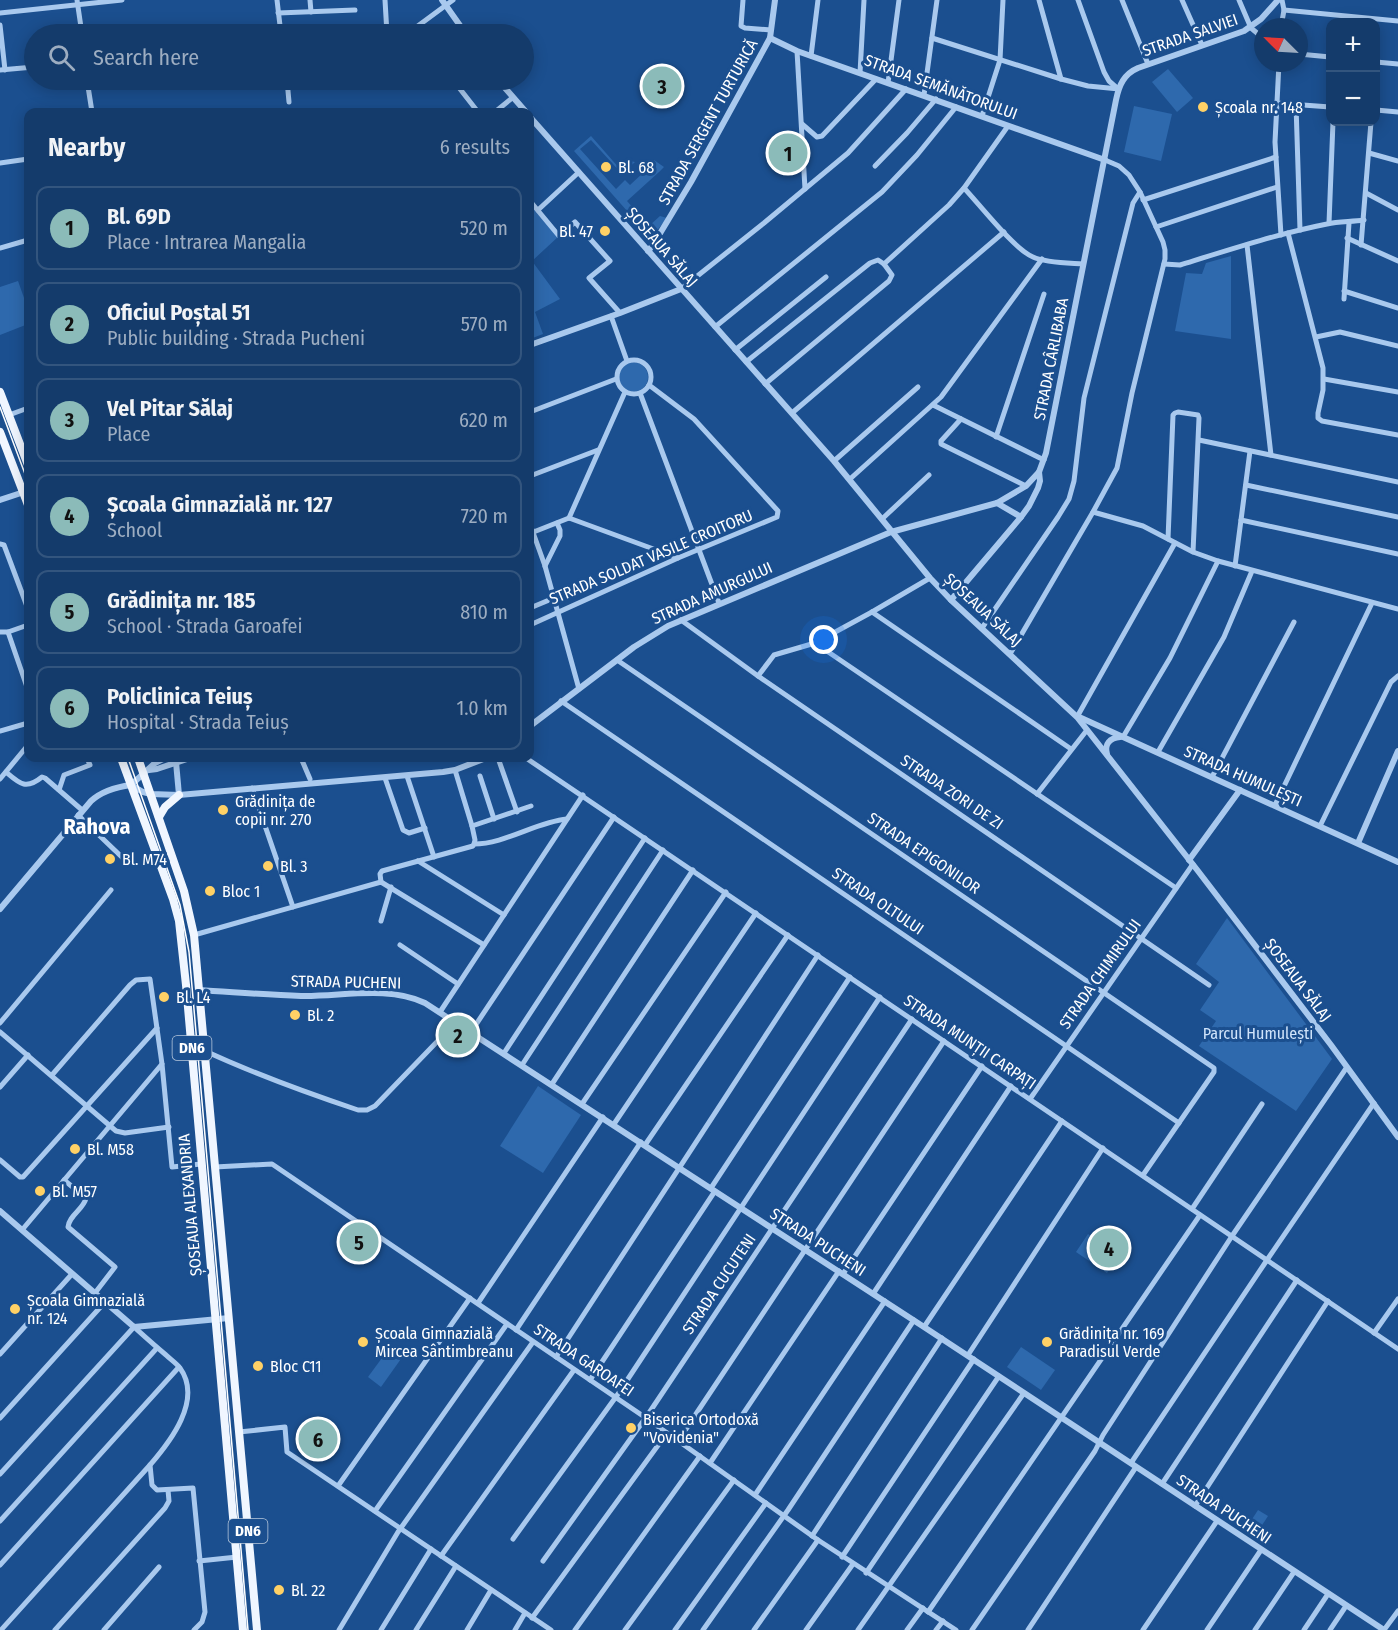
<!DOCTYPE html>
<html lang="en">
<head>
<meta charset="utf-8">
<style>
  body { margin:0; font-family:"Fira Sans Condensed",sans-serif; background:#1d4271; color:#f1f3f6 }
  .controls { position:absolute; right:18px; top:18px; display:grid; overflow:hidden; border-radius:12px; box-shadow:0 3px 15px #0003 }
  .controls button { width:54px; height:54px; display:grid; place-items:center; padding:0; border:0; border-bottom:2px solid #33557e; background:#143b6b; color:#f1f3f6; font:30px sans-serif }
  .compass { position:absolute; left:1254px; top:18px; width:54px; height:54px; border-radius:50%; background:#143b6b; box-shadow:0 3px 15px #0003; rotate:294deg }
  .you { position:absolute; left:824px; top:640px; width:21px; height:21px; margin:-15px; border:4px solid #fff; border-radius:50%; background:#1a73e8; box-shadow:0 0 0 9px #1a73e833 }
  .badge { display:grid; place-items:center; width:39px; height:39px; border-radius:50%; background:#8bbbb9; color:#111; font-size:20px; font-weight:700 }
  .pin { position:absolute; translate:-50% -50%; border:3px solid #fff; box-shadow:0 2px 6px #0006 }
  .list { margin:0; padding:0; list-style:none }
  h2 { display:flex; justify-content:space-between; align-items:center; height:78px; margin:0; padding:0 24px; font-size:26px }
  h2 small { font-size:20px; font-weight:400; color:#9dadc1 }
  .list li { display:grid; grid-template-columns:39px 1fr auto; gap:18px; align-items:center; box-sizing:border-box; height:84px; margin:0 12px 12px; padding:0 12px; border:2px solid #33557e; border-radius:12px }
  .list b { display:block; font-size:22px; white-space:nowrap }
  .list p { margin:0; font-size:20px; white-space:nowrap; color:#9dadc1 }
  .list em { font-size:20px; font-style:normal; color:#9dadc1 }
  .icon { flex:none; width:33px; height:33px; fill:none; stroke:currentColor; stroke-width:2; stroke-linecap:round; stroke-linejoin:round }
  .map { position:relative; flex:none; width:1398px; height:1630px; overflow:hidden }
  .search { position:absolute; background:#143b6b; box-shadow:0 3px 15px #0003; left:24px; top:24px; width:510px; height:66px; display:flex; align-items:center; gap:15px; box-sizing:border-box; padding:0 21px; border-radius:33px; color:#9dadc1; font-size:22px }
  .panel { position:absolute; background:#143b6b; box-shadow:0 3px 15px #0003; left:24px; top:108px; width:510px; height:654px; border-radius:12px }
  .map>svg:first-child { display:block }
</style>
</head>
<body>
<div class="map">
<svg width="1398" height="1630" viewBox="0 0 1398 1630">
  <rect width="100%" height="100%" fill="#1b4f8f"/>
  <!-- green -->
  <g fill="#2e69ad">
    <polygon points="1168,69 1193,98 1177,112 1152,82"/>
    <polygon points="1134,106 1172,114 1161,161 1124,152"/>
    <polygon points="591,136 620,169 630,161 635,162 622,174 591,140 580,149 616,189 625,180 630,185 644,172 654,160 664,167 659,172 627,201 649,226 660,216 667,218 651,238 574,151"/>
    <polygon points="530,201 559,236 532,261 560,299 535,312 543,334 530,339"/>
    <polygon points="1231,256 1231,339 1175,331 1186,273 1202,274 1206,263"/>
    <polygon points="18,281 28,309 28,324 0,335 0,287"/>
    <circle cx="633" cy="377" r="15"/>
    <polygon points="1227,918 1332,1059 1296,1111 1199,1046 1216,1021 1200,1010 1219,982 1196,964"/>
    <polygon points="538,1086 581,1115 543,1173 500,1146"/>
    <polygon points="1088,1234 1119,1254 1107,1273 1076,1252"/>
    <polygon points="390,1347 403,1356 381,1387 368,1377"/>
    <polygon points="1021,1347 1055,1370 1041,1390 1007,1367"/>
    <polygon points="1258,1510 1268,1516 1257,1533 1247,1527"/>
  </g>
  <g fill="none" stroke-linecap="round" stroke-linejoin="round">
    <!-- minor -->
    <g stroke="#a9c9ee" stroke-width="5">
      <polyline points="77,0 82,34"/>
      <polyline points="277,0 281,34"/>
      <polyline points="310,0 311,12"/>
      <polyline points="385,0 387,34"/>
      <polyline points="743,0 741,26 745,28 771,30"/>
      <polyline points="1039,0 1061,79"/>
      <polyline points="1078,0 1104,72 1109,81 1117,88"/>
      <polyline points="1122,0 1148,64"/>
      <polyline points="1182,0 1202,45"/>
      <polyline points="1239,0 1251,28 1263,38"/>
      <polyline points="1284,10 1398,21"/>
      <polyline points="0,13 122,0"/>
      <polyline points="278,13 355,10"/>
      <polyline points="0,25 5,70"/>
      <polyline points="1281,27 1284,10 1282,0"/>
      <polyline points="372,34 411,31 453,0"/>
      <polyline points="932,38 1061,79 1088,86 1119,89"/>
      <polyline points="797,51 805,189"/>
      <polyline points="1299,54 1330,57"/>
      <polyline points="811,56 818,0"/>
      <polyline points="1376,62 1398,64"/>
      <polyline points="1279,63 1275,142 1281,235"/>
      <polyline points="0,70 34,67"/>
      <polyline points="860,73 864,0"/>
      <polyline points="87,80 92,112"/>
      <polyline points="287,80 289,102"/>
      <polyline points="419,80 424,87"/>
      <polyline points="453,80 478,112"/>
      <polyline points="287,82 310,80"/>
      <polyline points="888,83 899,0"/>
      <polyline points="924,95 937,0"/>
      <polyline points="1276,103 1330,107"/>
      <polyline points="1296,105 1300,230"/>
      <polyline points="1376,110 1398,112"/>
      <polyline points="495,112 512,98"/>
      <polyline points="982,116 1000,60 1003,0"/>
      <polyline points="802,124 817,137 822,136 876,79"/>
      <polyline points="1369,153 1398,161"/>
      <polyline points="27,159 28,168"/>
      <polyline points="0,163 28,159"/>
      <polyline points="875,166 907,133 936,99"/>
      <path d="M 964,188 C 980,205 1014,249 1033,257 C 1046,263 1069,263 1083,264"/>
      <polyline points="1366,193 1398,210"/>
      <polyline points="1143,200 1276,157"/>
      <polyline points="530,201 559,236 575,222 610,261 589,278 620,313"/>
      <polyline points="538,210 579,172"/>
      <polyline points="1329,223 1333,122"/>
      <polyline points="1156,227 1277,187"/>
      <polyline points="1288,233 1323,368 1323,390 1318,413 1318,418 1322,421 1398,435"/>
      <polyline points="1347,238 1398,261"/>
      <polyline points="1247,245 1271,455"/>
      <polyline points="1361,245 1371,122"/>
      <polyline points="0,248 28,240"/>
      <polyline points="884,264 949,205 964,188 1008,126"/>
      <path d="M 1164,264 L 1180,265 C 1228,250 1277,234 1327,224 C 1339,221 1351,222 1364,220"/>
      <polyline points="681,289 764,223 848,153 906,89"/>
      <polyline points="1344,291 1398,308"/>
      <polyline points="1344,299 1349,223"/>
      <polyline points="611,316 627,361"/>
      <polyline points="715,327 882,192 917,155 956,107"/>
      <polyline points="1316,337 1340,332 1398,346"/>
      <polyline points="735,350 826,277"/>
      <circle cx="634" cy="377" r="17"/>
      <polyline points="746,362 870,263 878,260 884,264"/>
      <polyline points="1324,379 1398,392"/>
      <polyline points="765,384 889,281 892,275 884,264"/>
      <polyline points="640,393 719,603"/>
      <polyline points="933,405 1044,460"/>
      <polyline points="530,412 616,379"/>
      <polyline points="792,413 1004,232"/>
      <polyline points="9,415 28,408"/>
      <polyline points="961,419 941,441 941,444 1026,486"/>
      <polyline points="996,437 1044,294"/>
      <polyline points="1199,440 1398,482"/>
      <polyline points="834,461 918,387"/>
      <polyline points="530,476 598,450"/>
      <polyline points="850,479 941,397 1042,259"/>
      <polyline points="1246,485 1398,517"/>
      <polyline points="1093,512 1143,526 1193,552 1218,561 1398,609"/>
      <polyline points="569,518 625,392"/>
      <polyline points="569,518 678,558"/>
      <polyline points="882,519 929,475"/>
      <polyline points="1241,520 1398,554"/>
      <polyline points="530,524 545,566 579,689"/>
      <polyline points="531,533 569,518"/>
      <polyline points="1168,539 1173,415 1175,413 1178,412 1198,415 1199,418 1193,552"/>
      <polyline points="0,544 4,545 28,609"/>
      <polyline points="545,566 560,536 560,530 557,523"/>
      <polyline points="1235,566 1250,451"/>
      <polyline points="530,608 554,598"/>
      <polyline points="872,612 1071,749"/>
      <polyline points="681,620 758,676 1209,985"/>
      <polyline points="530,625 678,558 777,517 778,511 694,419 649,385"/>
      <polyline points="982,628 1058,517 1069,499 1074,481 1084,398 1133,203 1140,192"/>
      <polyline points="0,632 8,632 28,625"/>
      <polyline points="8,632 28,690"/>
      <polyline points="815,643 1176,888"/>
      <polyline points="1010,654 1093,512 1117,468 1132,393 1165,259 1165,250 1163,242 1140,192 1129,175 1119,166 1105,160"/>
      <polyline points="617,660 1214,1068 1214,1072 1143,1175"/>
      <polyline points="758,676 774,655 815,643 872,612 930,578"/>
      <polyline points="561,701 1179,1123"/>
      <polyline points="1077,717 1175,543"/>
      <polyline points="0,731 28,723"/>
      <polyline points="1123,737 1170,658 1218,561"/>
      <polyline points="1158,752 1224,637 1252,571"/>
      <polyline points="301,758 310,779"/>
      <polyline points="498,758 517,812"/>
      <polyline points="526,758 1398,1349"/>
      <polyline points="455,770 472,826"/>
      <path d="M 6,772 C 20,784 26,790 42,777 L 45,778 L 82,810"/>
      <polyline points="407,776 434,857"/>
      <polyline points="480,776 494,819"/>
      <polyline points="1212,777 1294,622"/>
      <polyline points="385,778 403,830 409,833 425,828"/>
      <polyline points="0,779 28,745"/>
      <polyline points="252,788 293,907"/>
      <polyline points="59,790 64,775 90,765 87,758"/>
      <polyline points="1037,794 1087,730"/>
      <polyline points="1275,805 1372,603"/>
      <polyline points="78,815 127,862"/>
      <polyline points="1320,826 1391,682 1398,676"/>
      <polyline points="474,844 475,840 472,826 531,806"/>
      <polyline points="418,861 504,915"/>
      <path d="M 381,882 L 380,874 L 382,871 L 473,846 L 474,844 C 505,844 536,822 567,819"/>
      <polyline points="381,921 391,887"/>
      <polyline points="194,935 381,882 484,945"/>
      <polyline points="400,945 458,984"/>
      <polyline points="440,1012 583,795"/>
      <polyline points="0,1023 111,890"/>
      <polyline points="0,1032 116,1131 125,1133 169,1127"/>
      <polyline points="471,1032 614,817"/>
      <path d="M 205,1051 C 255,1074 307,1093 358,1110 L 367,1110 L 375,1106 L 456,1022"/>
      <polyline points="504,1053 645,838"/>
      <polyline points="522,1065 663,850"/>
      <polyline points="52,1075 130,985 136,980 150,979 162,1064 172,1167 201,1164"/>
      <polyline points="552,1084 693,870"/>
      <polyline points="0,1087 28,1055"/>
      <polyline points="1030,1099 1193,864"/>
      <polyline points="582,1104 726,892"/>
      <polyline points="614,1124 756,913"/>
      <polyline points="645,1145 788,935"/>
      <polyline points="0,1160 20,1177 23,1177 157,1028"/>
      <polyline points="215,1167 272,1164 646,1418 818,1540 956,1630"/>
      <path d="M 64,1180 L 86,1198 C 84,1209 69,1215 68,1227 L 115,1267 L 95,1293"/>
      <polyline points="711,1188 850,977"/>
      <polyline points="1192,1209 1262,1104"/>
      <polyline points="22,1230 162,1064"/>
      <polyline points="843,1274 982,1066"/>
      <polyline points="873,1294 1011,1086"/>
      <polyline points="478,1303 603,1117"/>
      <polyline points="924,1327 1062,1121"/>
      <polyline points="516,1330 641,1142"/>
      <polyline points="1374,1333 1398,1299"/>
      <polyline points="0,1354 72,1274"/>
      <polyline points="968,1355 1103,1148"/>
      <polyline points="556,1357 818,955"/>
      <polyline points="590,1380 715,1191"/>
      <polyline points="0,1418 105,1302"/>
      <polyline points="239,1432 285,1427 287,1452 551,1630"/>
      <polyline points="678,1441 944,1041"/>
      <polyline points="710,1463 839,1271"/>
      <polyline points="1131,1463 1267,1260 1374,1103"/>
      <path d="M 0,1474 L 134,1327 C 144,1336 155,1346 166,1355 C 170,1359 176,1363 180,1368 C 203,1400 170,1442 150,1465 L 152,1485 L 157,1490 L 193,1488 L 205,1612 L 202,1622 L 194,1630"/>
      <polyline points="1162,1484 1297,1280"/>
      <polyline points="338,1486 470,1298"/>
      <polyline points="755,1495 885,1301"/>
      <polyline points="1195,1506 1328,1301"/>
      <polyline points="375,1511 507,1324"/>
      <polyline points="0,1521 157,1348"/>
      <polyline points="812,1536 942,1338"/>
      <polyline points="513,1539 618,1394 880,997"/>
      <polyline points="441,1556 574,1370"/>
      <polyline points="842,1557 974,1359"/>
      <polyline points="199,1561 237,1557"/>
      <polyline points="543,1561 649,1413 912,1019"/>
      <polyline points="0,1565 179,1367"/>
      <polyline points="866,1573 999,1376"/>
      <polyline points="928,1612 1200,1215"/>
      <polyline points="532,1618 667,1433"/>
      <polyline points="1,1630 150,1465"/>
      <polyline points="55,1630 165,1508 169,1501 168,1490"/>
      <polyline points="104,1630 159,1567"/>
      <polyline points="339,1630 398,1532 533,1342"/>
      <polyline points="381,1630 431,1549"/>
      <polyline points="416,1630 456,1566"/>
      <polyline points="467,1630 491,1590"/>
      <polyline points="515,1630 525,1613"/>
      <polyline points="575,1630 700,1456"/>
      <polyline points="625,1630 734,1480"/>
      <polyline points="675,1630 766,1503"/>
      <polyline points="703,1630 788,1510 914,1320"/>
      <polyline points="754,1630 818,1540"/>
      <polyline points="806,1630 853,1564"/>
      <polyline points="858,1630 1024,1393"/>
      <polyline points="907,1630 923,1608"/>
      <polyline points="936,1630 943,1621"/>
      <polyline points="972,1630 1095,1451 1103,1435 1232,1236 1347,1067"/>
      <polyline points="1028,1630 1136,1467"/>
      <polyline points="1143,1630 1217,1521"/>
      <polyline points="1207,1630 1261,1550"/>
      <polyline points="1255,1630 1294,1572"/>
      <polyline points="1304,1630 1328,1594"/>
      <polyline points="1330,1630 1346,1606"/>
      <polyline points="1384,1630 1398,1611"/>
    </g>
    <!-- tertiary -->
    <g stroke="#a9c9ee" stroke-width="6">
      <polyline points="442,0 466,34"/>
      <polyline points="770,38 797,51 1105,160"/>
      <polyline points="498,80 526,112"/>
      <polyline points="530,117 834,461 930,578 951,600 1077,717 1198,871 1331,1045 1398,1137"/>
      <polyline points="648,251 653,245 691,182 770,38 775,0"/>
      <polyline points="530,345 620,313 681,289"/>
      <polyline points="0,500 24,492"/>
      <polyline points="997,503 1021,517"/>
      <path d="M 951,600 L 1021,517 L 1029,506 L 1038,488 L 1040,481 L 1039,472 L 1046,453 L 1116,100 C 1119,85 1124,74 1138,68 L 1244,31 L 1261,19 L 1278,0"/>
      <polyline points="1079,717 1398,862"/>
      <polyline points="530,726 634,647 668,626 891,532 997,503 1026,486 1039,472"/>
      <path d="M 1107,754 C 1104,744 1110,738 1120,737"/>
      <polyline points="176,762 179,795"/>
      <polyline points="149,770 157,769 190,758"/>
      <polyline points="131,785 143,792 151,794 179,795 443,772 455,770 486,758"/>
      <polyline points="131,785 155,763 165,758"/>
      <polyline points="1358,843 1398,751"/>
      <polyline points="1189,860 1240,790"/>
      <path d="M 0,909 L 91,801 C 102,791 116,787 131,785"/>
      <path d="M 199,990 C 233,992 267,995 301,996 C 341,997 387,985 425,1003 L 924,1327 L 1384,1630"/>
      <polyline points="0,1211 134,1327 229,1318"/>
    </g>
    <!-- primary -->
    <g stroke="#f0f6ff" stroke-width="8">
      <polyline points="0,392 28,465"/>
      <polyline points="0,432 28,505"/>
      <polyline points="121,758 173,899 179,921 186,985 243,1630"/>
      <polyline points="138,758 184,891 194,935 257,1630"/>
      <polyline points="159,817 165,807 179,795"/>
    </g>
    <!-- tram -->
    <g stroke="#fff" stroke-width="1.5">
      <polyline points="0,407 28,482"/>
      <polyline points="128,758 180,905 189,952 248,1630"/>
    </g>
  </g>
  <!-- markers -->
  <g fill="#ffd166" stroke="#1b4f8f" stroke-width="2">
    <circle cx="1203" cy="107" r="6"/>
    <circle cx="606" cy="167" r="6"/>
    <circle cx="605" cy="231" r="6"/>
    <circle cx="223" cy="810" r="6"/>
    <circle cx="110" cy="859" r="6"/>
    <circle cx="268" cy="866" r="6"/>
    <circle cx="210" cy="891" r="6"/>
    <circle cx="164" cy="997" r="6"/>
    <circle cx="295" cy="1015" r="6"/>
    <circle cx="75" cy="1149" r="6"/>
    <circle cx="40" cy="1191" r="6"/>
    <circle cx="15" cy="1309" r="6"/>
    <circle cx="363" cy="1342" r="6"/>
    <circle cx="1047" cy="1342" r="6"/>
    <circle cx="258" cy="1366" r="6"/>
    <circle cx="631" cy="1428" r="6"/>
    <circle cx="279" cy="1590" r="6"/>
  </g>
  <g text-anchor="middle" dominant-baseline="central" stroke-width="6" stroke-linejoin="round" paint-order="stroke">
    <!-- shield labels -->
    <g fill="#1b4f8f" stroke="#bbcadd" stroke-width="1.5">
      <rect x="172.5" y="1036" width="39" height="24" rx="4.5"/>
      <rect x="228.5" y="1519" width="39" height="24" rx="4.5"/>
    </g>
    <g font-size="15" font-weight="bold" fill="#fff">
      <text x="192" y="1048">DN6</text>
      <text x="248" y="1531">DN6</text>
    </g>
    <!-- street labels -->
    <g font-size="16" fill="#fff" stroke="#1b4f8f">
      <text transform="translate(1190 35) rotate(-19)">STRADA SALVIEI</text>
      <text transform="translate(941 87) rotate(20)">STRADA SEMĂNĂTORULUI</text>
      <text transform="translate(708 122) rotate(-61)">STRADA SERGENT TURTURICĂ</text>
      <text transform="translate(662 247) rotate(49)">ȘOSEAUA SĂLAJ</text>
      <text transform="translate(1051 359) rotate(-79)">STRADA CÂRLIBABA</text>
      <text transform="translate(651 557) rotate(-23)">STRADA SOLDAT VASILE CROITORU</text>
      <text transform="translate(712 593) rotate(-24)">STRADA AMURGULUI</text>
      <text transform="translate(983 610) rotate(43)">ȘOSEAUA SĂLAJ</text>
      <text transform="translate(1243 776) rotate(24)">STRADA HUMULEȘTI</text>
      <text transform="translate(952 792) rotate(34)">STRADA ZORI DE ZI</text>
      <text transform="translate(924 853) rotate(34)">STRADA EPIGONILOR</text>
      <text transform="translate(878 901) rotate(34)">STRADA OLTULUI</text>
      <text transform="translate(1100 974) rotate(-55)">STRADA CHIMIRULUI</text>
      <text transform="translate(1298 980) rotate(53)">ȘOSEAUA SĂLAJ</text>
      <text transform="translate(346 982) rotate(1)">STRADA PUCHENI</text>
      <text transform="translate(970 1042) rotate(34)">STRADA MUNȚII CARPAȚI</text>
      <text transform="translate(190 1205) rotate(-95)">ȘOSEAUA ALEXANDRIA</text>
      <text transform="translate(818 1242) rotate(33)">STRADA PUCHENI</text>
      <text transform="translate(719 1284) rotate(-56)">STRADA CUCUTENI</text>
      <text transform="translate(584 1360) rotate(34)">STRADA GAROAFEI</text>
      <text transform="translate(1224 1509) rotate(34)">STRADA PUCHENI</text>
    </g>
    <!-- poi labels -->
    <g font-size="16" fill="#fff" stroke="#1b4f8f" text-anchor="start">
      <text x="1215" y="107">Școala nr. 148</text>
      <text x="618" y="167">Bl. 68</text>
      <text x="593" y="231" text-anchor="end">Bl. 47</text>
      <text x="235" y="801">Grădinița de<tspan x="235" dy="18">copii nr. 270</tspan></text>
      <text x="122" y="859">Bl. M74</text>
      <text x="280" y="866">Bl. 3</text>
      <text x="222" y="891">Bloc 1</text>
      <text x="176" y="997">Bl. L4</text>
      <text x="307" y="1015">Bl. 2</text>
      <text x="87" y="1149">Bl. M58</text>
      <text x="52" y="1191">Bl. M57</text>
      <text x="27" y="1300">Școala Gimnazială<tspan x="27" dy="18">nr. 124</tspan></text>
      <text x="375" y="1333">Școala Gimnazială<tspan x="375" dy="18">Mircea Sântimbreanu</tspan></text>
      <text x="1059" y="1333">Grădinița nr. 169<tspan x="1059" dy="18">Paradisul Verde</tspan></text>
      <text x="270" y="1366">Bloc C11</text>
      <text x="643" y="1419">Biserica Ortodoxă<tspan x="643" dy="18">"Vovidenia"</tspan></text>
      <text x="291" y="1590">Bl. 22</text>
    </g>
    <!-- park labels -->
    <g font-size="16" fill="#cfe3fa" stroke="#1b4f8f">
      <text x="1258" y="1033">Parcul Humulești</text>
    </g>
    <!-- district labels -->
    <g font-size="22" font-weight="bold" fill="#fff" stroke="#1b4f8f">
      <text x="97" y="826">Rahova</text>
    </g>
  </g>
</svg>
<div class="controls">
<button>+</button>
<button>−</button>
</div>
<svg class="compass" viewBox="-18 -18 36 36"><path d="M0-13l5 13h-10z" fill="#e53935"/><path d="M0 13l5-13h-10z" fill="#9dadc1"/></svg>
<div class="you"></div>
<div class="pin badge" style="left:788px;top:153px">1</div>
<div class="pin badge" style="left:458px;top:1035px">2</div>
<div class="pin badge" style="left:662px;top:86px">3</div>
<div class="pin badge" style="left:1109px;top:1248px">4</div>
<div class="pin badge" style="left:359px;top:1242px">5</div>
<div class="pin badge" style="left:318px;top:1439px">6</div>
<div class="search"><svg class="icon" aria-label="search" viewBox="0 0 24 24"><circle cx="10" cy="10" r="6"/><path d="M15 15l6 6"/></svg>Search here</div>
<section class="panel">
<h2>Nearby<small>6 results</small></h2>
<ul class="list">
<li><span class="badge">1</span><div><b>Bl. 69D</b><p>Place · Intrarea Mangalia</p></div><em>520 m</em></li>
<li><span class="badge">2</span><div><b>Oficiul Poștal 51</b><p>Public building · Strada Pucheni</p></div><em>570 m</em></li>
<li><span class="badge">3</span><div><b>Vel Pitar Sălaj</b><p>Place</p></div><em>620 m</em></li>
<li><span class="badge">4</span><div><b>Școala Gimnazială nr. 127</b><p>School</p></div><em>720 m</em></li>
<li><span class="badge">5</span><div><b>Grădinița nr. 185</b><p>School · Strada Garoafei</p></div><em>810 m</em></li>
<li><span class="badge">6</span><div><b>Policlinica Teiuș</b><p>Hospital · Strada Teiuș</p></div><em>1.0 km</em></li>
</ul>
</section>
</div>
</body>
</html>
